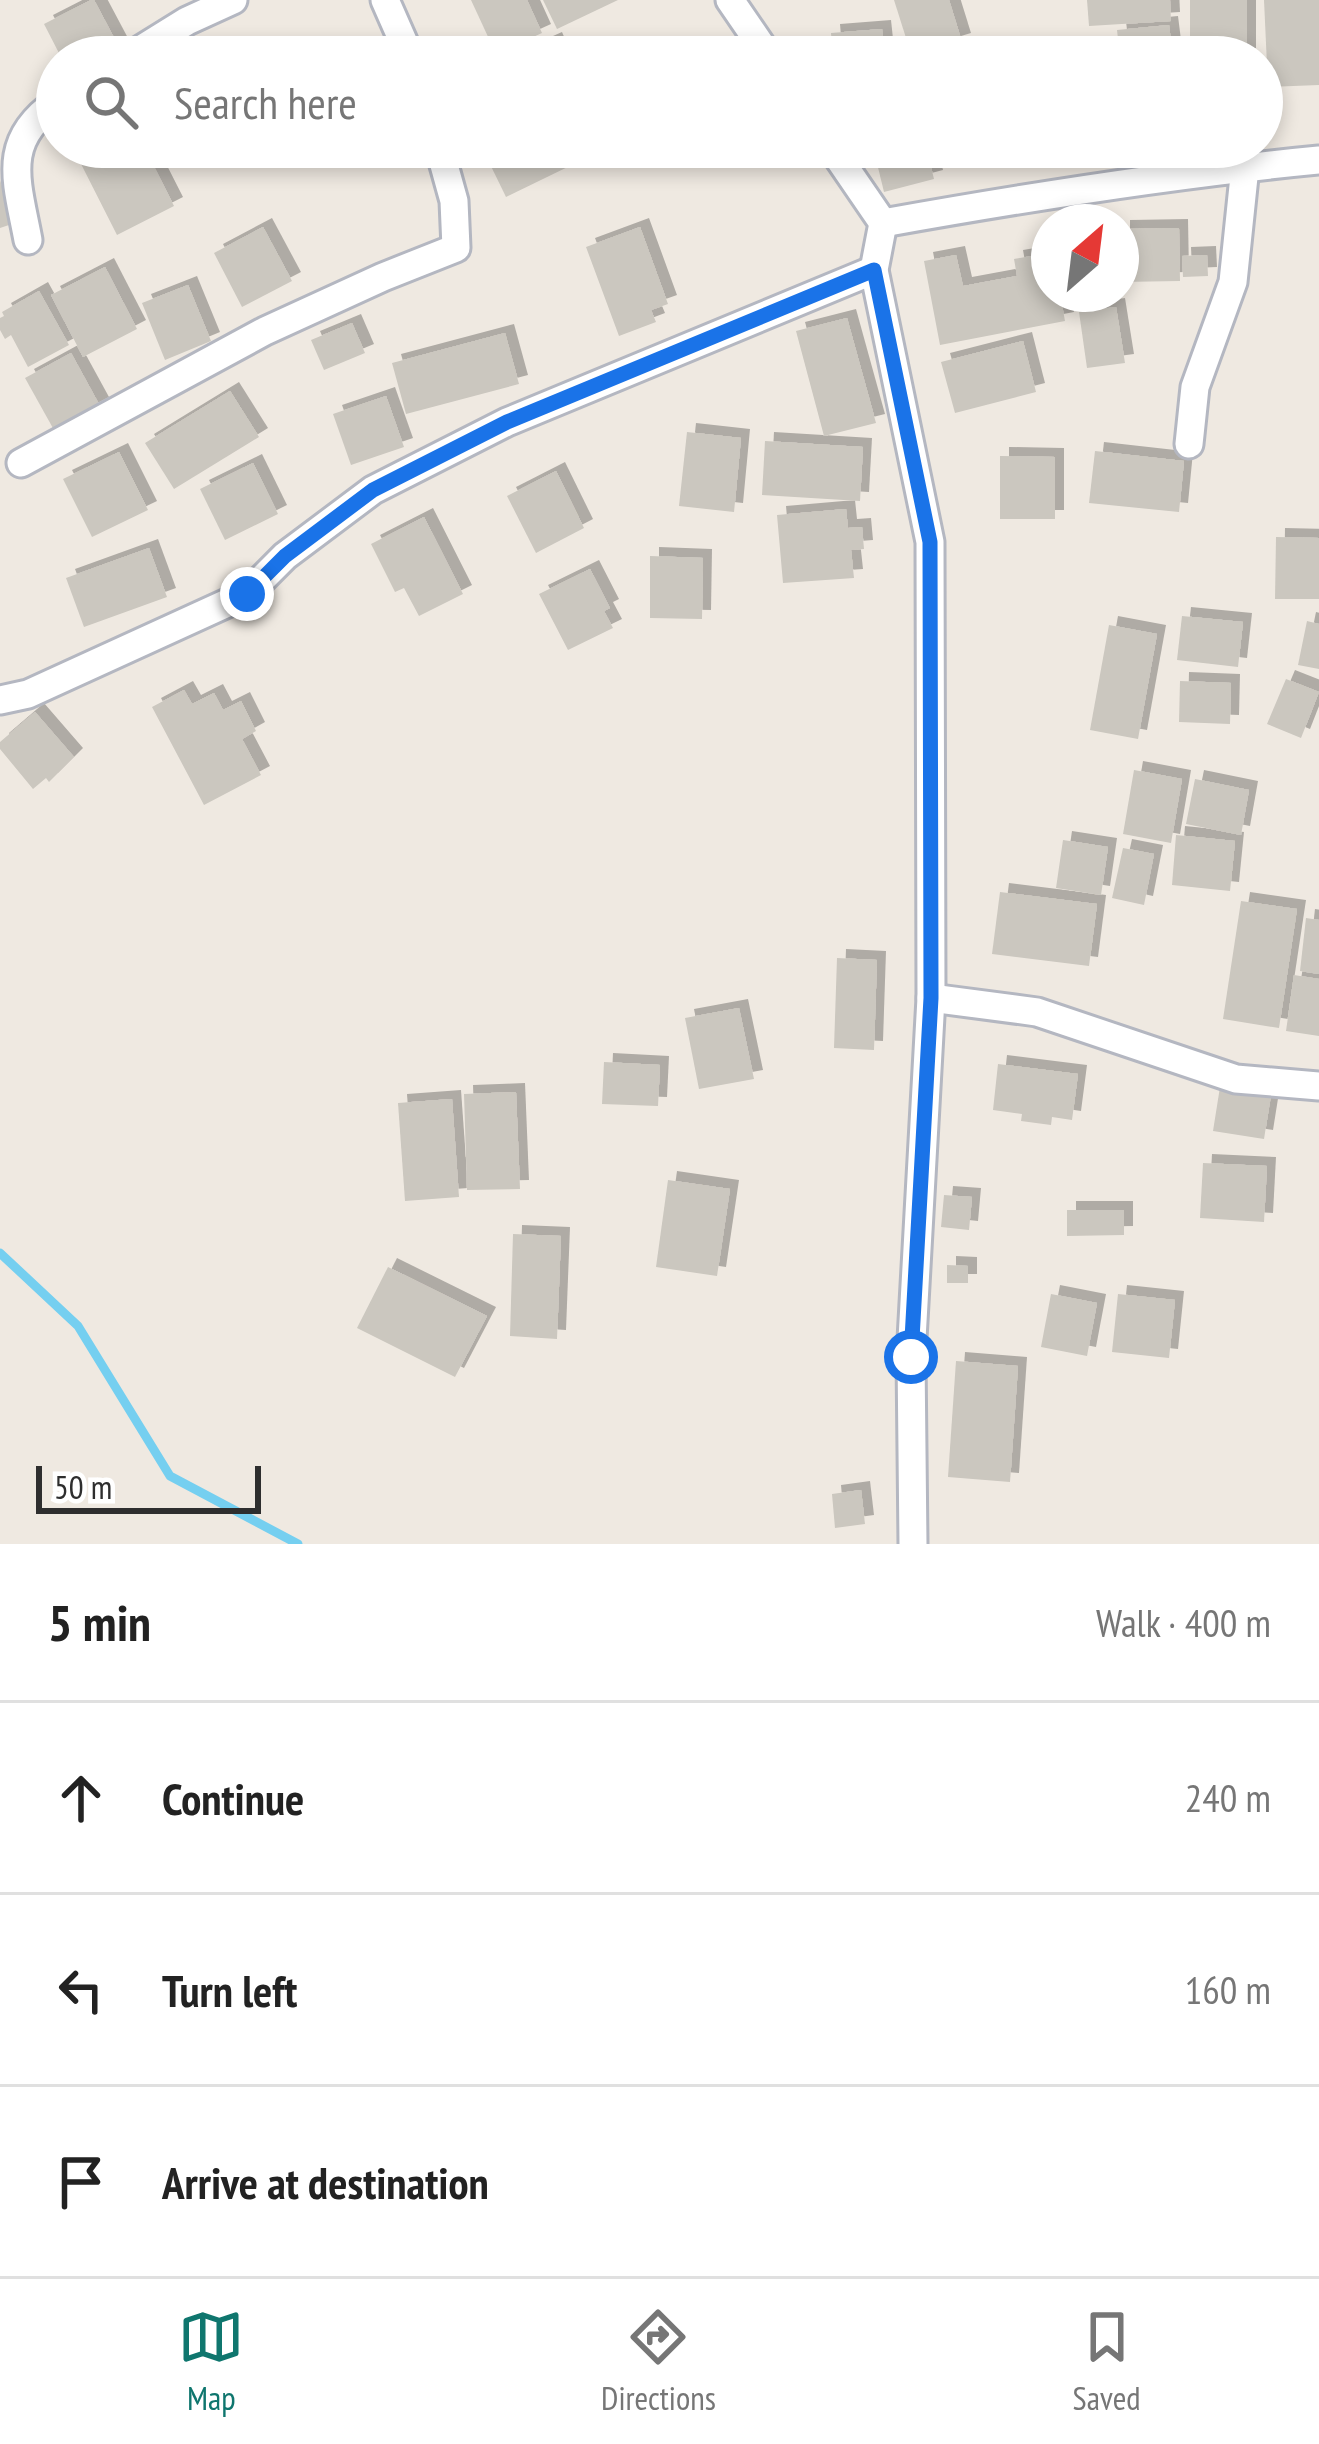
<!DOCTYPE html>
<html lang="en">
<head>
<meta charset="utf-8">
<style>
  body { margin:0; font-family:"PT Sans Narrow",sans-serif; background:#f6f6f6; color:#222 }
  .compass { position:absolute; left:1031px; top:204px; width:108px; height:108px; border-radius:50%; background:#fff; box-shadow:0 6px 18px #0003; rotate:28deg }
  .scale { position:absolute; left:36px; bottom:30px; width:225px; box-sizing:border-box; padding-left:12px; border:6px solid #2e2e2e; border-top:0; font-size:33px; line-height:42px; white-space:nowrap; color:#2e2e2e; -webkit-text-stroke:9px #fff; paint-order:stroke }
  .stop { position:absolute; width:36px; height:36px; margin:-27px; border:9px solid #1a73e8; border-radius:50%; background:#fff }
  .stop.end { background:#1a73e8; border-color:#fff; box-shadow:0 3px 12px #0008 }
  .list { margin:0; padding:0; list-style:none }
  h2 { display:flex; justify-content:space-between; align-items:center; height:156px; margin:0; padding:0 48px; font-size:51px }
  h2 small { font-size:39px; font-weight:400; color:#767676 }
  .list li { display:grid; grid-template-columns:78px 1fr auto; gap:36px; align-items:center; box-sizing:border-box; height:192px; padding:0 48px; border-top:3px solid #e0e0e0 }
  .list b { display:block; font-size:45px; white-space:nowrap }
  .list em { font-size:39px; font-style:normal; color:#767676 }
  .icon { flex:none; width:66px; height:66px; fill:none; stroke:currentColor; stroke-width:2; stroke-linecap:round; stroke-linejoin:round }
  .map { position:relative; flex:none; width:1319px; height:1544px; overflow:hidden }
  .search { position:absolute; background:#fff; box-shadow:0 6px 18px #0003; left:36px; right:36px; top:36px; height:132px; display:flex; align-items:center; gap:30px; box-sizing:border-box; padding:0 42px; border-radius:66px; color:#767676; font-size:45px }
  .sheet { height:732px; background:#fff }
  nav { display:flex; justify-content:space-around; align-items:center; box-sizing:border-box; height:168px; border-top:3px solid #e0e0e0; background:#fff; font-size:33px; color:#767676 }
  nav a { display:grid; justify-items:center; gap:6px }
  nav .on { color:#0f766e }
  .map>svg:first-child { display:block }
</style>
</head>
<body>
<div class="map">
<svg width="1319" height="1544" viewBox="0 0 1319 1544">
  <defs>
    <filter id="shadow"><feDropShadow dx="9" dy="-9" stdDeviation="0" flood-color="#0004"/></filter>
  </defs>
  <rect width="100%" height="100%" fill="#efe9e1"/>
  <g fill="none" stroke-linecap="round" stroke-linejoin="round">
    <!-- stream -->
    <polyline stroke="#75cff0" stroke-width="9" points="0,1253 78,1326 170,1476 298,1544"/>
  </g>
  <!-- building -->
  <g fill="#cbc7bf" filter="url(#shadow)">
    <polygon points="91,0 94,0 120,49 104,57 61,57 44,24"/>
    <polygon points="471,0 527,0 542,33 496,54"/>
    <polygon points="543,0 618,0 557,29"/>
    <polygon points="894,0 949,0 962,42 912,57"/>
    <polygon points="1087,0 1170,0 1171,21 1089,26"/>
    <rect x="1190" y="0" width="57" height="57"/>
    <polygon points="1264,0 1319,0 1319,85 1268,87"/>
    <polygon points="1169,25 1173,57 1120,57 1117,30"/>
    <polygon points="882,29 885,57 833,57 831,33"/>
    <polygon points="553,41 560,57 517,57"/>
    <polygon points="1056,47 1057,57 1013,57 1013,55"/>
    <polygon points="98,147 144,147 174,206 117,235 79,160 100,150"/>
    <polygon points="510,147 573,147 580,161 506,197 487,158"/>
    <polygon points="873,147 926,147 934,179 884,192"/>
    <polygon points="0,180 15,223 0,228"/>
    <polygon points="263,227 292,281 242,307 214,253"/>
    <polygon points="640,227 668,304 651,310 656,322 619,336 586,247"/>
    <polygon points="1179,228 1180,281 1121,282 1121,229"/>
    <polygon points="1049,253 1049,294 1060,294 1065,321 940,345 924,261 956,255 963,286 1017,276 1014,259"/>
    <polygon points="1207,255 1208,276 1183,277 1182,256"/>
    <polygon points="105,267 137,329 83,357 51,295"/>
    <polygon points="188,285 211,341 165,360 142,303"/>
    <polygon points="39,291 69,345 28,367 11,335 5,339 0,330 0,318 4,316 2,312"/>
    <polygon points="1116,307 1125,363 1087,368 1079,312"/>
    <polygon points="847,318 876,423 824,436 796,331"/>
    <polygon points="352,323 365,353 324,370 311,340"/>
    <polygon points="505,333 519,384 406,414 392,363"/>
    <polygon points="1023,341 1036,392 955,413 941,362"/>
    <polygon points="71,353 100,406 54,430 25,378"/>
    <polygon points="230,391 259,437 174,489 145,443"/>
    <polygon points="386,396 404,447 351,465 333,414"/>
    <polygon points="687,432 741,438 734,512 679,506"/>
    <polygon points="765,441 863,447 860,501 762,495"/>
    <polygon points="1095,451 1184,461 1179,512 1089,503"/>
    <polygon points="119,452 148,510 92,537 63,479"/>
    <polygon points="1000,456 1055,457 1055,519 1000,519"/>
    <polygon points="253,463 278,514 225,540 200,489"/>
    <polygon points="556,471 584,528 536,553 507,496"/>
    <polygon points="846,509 848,528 862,527 864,549 851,550 854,578 783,583 777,515"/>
    <polygon points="424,517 463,594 419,616 404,588 395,592 371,544"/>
    <polygon points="1276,537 1319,538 1319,599 1275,599"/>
    <polygon points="149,548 167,597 84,627 66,578"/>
    <polygon points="650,556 703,558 702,619 650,618"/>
    <polygon points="590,569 610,608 604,611 613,628 568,650 539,594"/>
    <polygon points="1182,616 1243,622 1238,667 1177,660"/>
    <polygon points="1307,621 1319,624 1319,669 1298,665"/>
    <polygon points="1109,625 1157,634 1138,739 1090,730"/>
    <polygon points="1286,679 1319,692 1301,738 1267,724"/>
    <polygon points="1180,681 1231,683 1230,724 1179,722"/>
    <polygon points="184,690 192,704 214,693 223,710 241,701 256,731 242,739 261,775 204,805 152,707"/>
    <polygon points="35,712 74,757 49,782 46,778 33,789 0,749 0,742"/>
    <polygon points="1134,770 1182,779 1171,843 1123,834"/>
    <polygon points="1195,779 1249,790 1241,835 1186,824"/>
    <polygon points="1176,835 1235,841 1230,891 1172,885"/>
    <polygon points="1063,840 1108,847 1101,895 1056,888"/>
    <polygon points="1123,848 1154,854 1144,905 1112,898"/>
    <polygon points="1000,892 1097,904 1089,966 992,954"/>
    <polygon points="1241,901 1297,909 1279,1028 1223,1019"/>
    <polygon points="1306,918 1319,920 1319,974 1300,971"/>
    <polygon points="837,958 877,960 874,1050 834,1048"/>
    <polygon points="1294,975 1319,979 1319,1036 1286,1031"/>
    <polygon points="739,1008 754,1079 699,1089 685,1018"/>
    <polygon points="604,1062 660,1065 658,1106 602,1104"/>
    <polygon points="998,1064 1078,1074 1072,1120 1052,1117 1051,1125 1021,1121 1022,1114 993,1110"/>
    <polygon points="1220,1087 1271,1095 1264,1139 1213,1131"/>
    <polygon points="516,1092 520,1189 467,1190 464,1094"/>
    <polygon points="452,1099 459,1197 405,1201 398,1103"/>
    <polygon points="1203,1163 1267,1166 1264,1222 1200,1218"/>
    <polygon points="668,1180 730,1189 717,1276 656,1267"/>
    <polygon points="944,1195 972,1197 969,1230 941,1227"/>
    <polygon points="1067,1210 1124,1210 1124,1235 1067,1236"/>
    <polygon points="513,1234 561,1236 557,1339 510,1336"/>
    <polygon points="947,1265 968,1266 968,1283 947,1283"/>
    <polygon points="388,1267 487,1316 455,1377 357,1328"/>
    <polygon points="1051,1294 1097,1303 1087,1356 1041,1347"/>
    <polygon points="1118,1294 1175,1300 1169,1358 1112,1352"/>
    <polygon points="956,1361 1018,1366 1010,1482 948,1477"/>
    <polygon points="861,1490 865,1524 835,1528 832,1494"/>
  </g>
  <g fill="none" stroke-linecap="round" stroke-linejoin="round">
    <!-- minor casing -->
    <g stroke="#b4b7c1" stroke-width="33">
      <g id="minor">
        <polyline points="385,0 410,57"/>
        <polyline points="730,0 769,57"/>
        <polyline points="129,57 187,21 233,0"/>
        <polyline points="831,147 883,223 874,270 930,542 931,998 911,1357 913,1544"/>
        <path d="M 883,223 C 1028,197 1172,174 1319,160"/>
        <path d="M 28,240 C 17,181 0,141 57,102"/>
        <polyline points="1189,444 1195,387 1233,282 1245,167"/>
        <polyline points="21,463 265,331 383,277 456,248 454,201 439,147"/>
        <polyline points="0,700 28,694 247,594 285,556 373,490 507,422 874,270"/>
        <polyline points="931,998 1037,1012 1236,1079 1319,1086"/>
      </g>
    </g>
    <!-- minor -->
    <use href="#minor" stroke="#fff" stroke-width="27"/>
  </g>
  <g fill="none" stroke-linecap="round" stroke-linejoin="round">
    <!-- route -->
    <polyline stroke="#1a73e8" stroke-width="15" points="247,594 285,556 373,490 507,422 874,270 930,542 931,998 911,1357"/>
  </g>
</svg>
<svg class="compass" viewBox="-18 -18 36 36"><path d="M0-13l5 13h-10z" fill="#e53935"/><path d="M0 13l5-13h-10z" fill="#767676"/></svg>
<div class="scale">50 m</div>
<div class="stop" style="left:911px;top:1357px"></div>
<div class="stop end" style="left:247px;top:594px"></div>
<div class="search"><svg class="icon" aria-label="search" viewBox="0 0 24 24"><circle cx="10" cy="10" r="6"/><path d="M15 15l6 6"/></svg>Search here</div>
</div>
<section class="sheet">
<h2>5 min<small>Walk · 400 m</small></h2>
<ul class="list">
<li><svg class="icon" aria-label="ahead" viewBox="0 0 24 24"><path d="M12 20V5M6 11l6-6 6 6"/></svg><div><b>Continue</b></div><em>240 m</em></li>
<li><svg class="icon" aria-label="left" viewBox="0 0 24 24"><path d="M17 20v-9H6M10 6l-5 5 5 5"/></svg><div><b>Turn left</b></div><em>160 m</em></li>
<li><svg class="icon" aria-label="arrive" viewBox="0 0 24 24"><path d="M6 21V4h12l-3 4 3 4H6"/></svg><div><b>Arrive at destination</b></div></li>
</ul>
</section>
<nav>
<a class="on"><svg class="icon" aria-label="map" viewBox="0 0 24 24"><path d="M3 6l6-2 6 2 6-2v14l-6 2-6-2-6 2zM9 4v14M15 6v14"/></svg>Map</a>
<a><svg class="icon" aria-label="directions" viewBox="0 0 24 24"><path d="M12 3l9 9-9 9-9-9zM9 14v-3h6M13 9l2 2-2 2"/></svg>Directions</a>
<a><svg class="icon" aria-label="saved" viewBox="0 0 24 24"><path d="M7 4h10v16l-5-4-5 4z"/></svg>Saved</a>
</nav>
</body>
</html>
